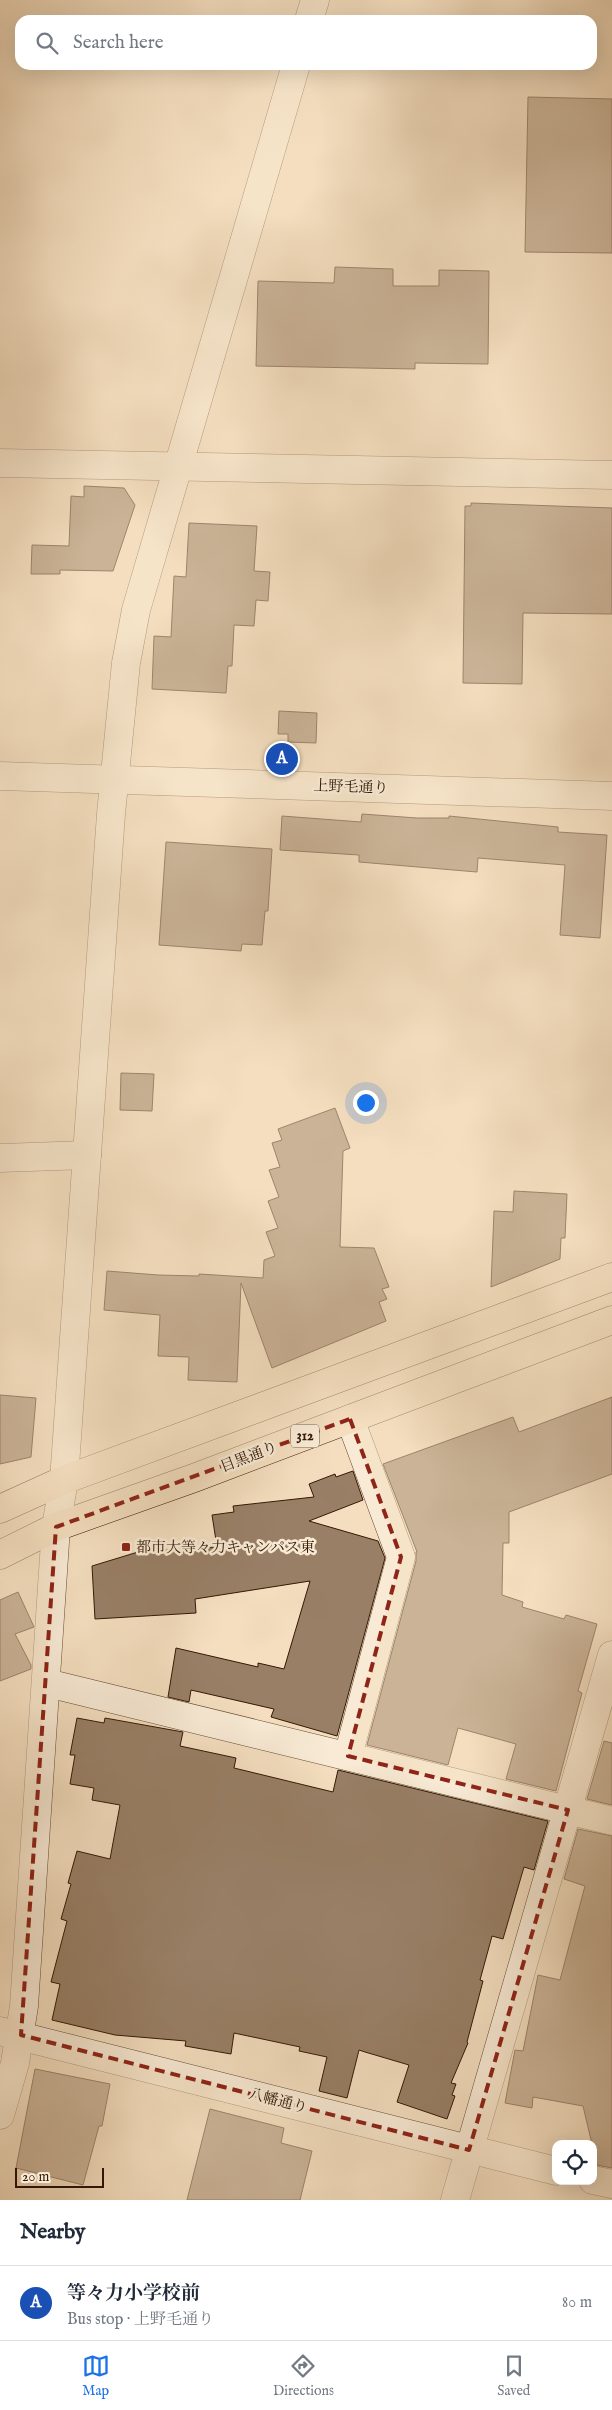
<!DOCTYPE html>
<html lang="en">
<head>
<meta charset="utf-8">
<style>
  body { margin:0; font-family:"IM FELL English","Noto Serif JP",serif; background:#f2f2f3; color:#1f2937 }
  .controls { position:absolute; right:15px; bottom:15px; display:grid; overflow:hidden; border-radius:10px; box-shadow:0 5px 20px #0002 }
  .controls button { width:45px; height:45px; display:grid; place-items:center; padding:0; border:0; border-bottom:1px solid #e0e1e3; background:#fff; color:#1f2937; font:25px sans-serif }
  .scale { position:absolute; left:15px; bottom:12px; width:89px; box-sizing:border-box; padding-left:5px; border:2px solid #341805; border-top:0; font-size:14px; line-height:18px; white-space:nowrap; color:#341805; -webkit-text-stroke:4px #f8ead5; paint-order:stroke }
  .you { position:absolute; left:365px; top:1102px; width:18px; height:18px; margin:-12px; border:4px solid #fff; border-radius:50%; background:#1a73e8; box-shadow:0 0 0 8px #1a73e833 }
  .badge { display:grid; place-items:center; width:32px; height:32px; border-radius:50%; background:#1a73e8; color:#fff; font-size:16px; font-weight:700 }
  .pin { position:absolute; translate:-50% -50%; border:2px solid #fff; box-shadow:0 1px 5px #0006 }
  .list { margin:0; padding:0; list-style:none }
  h2 { display:flex; justify-content:space-between; align-items:center; height:65px; margin:0; padding:0 20px; font-size:21px }
  h2 small { font-size:16px; font-weight:400; color:#747a83 }
  .list li { display:grid; grid-template-columns:32px 1fr auto; gap:15px; align-items:center; box-sizing:border-box; height:75px; padding:0 20px; border-top:1px solid #e0e1e3 }
  .list b { display:block; font-size:19px; white-space:nowrap }
  .list p { margin:0; font-size:16px; white-space:nowrap; color:#747a83 }
  .list em { font-size:16px; font-style:normal; color:#747a83 }
  .icon { flex:none; width:28px; height:28px; fill:none; stroke:currentColor; stroke-width:2; stroke-linecap:round; stroke-linejoin:round }
  .map { position:relative; flex:none; width:612px; height:2200px; overflow:hidden }
  .search { position:absolute; background:#fff; box-shadow:0 5px 20px #0002; left:15px; right:15px; top:15px; height:55px; display:flex; align-items:center; gap:12px; box-sizing:border-box; padding:0 18px; border-radius:15px; color:#747a83; font-size:19px }
  .sheet { height:140px; background:#fff }
  nav { display:flex; justify-content:space-around; align-items:center; box-sizing:border-box; height:70px; border-top:1px solid #e0e1e3; background:#fff; font-size:14px; color:#747a83 }
  nav a { display:grid; justify-items:center; gap:2px }
  nav .on { color:#1a73e8 }
  .map>svg:first-child { display:block }
</style>
</head>
<body>
<div class="map">
<svg width="612" height="2200" viewBox="0 0 612 2200">
  <rect width="100%" height="100%" fill="#f4debf"/>
  <filter id="stains"><feTurbulence type="fractalNoise" baseFrequency=".004" numOctaves="4"/><feColorMatrix values="0 0 0 0 .2 0 0 0 0 .09 0 0 0 0 .02 0 0 0 .5 -.17"/></filter>
  <radialGradient id="worn" r=".72"><stop offset=".6" stop-color="#630" stop-opacity="0"/><stop offset="1" stop-color="#630" stop-opacity=".3"/></radialGradient>
  <!-- building -->
  <g fill="#987f66" stroke="#341805">
    <polygon points="528,97 612,99 612,253 525,252"/>
    <polygon points="335,267 393,269 393,286 439,286 439,270 489,271 488,364 415,363 415,369 256,366 258,281 334,283"/>
    <polygon points="84,486 124,488 135,505 113,571 60,570 60,574 31,574 32,545 69,546 71,496 84,497"/>
    <polygon points="471,503 612,508 612,614 523,613 522,684 463,683 465,506 471,506"/>
    <polygon points="189,523 257,526 254,571 270,572 268,601 256,600 254,626 234,625 232,666 228,666 226,693 152,689 154,636 171,637 174,576 186,577"/>
    <polygon points="279,711 317,713 316,743 288,742 288,734 278,734"/>
    <polygon points="362,814 417,818 449,818 449,816 558,827 558,832 607,835 600,938 560,935 565,865 478,858 477,872 359,862 359,855 280,850 282,816 361,822"/>
    <polygon points="166,842 272,849 268,911 265,911 262,945 242,944 241,951 159,945"/>
    <polygon points="121,1073 154,1074 152,1111 120,1110"/>
    <polygon points="335,1108 350,1148 343,1151 340,1247 374,1248 389,1287 382,1289 387,1299 379,1302 386,1321 272,1368 241,1283 237,1382 188,1380 189,1357 158,1356 160,1315 104,1310 107,1271 158,1275 199,1276 199,1274 263,1278 264,1260 275,1256 266,1232 278,1228 268,1201 279,1197 269,1170 280,1167 272,1143 282,1140 278,1129"/>
    <polygon points="514,1191 567,1194 565,1238 561,1238 560,1259 491,1287 494,1211 513,1212"/>
    <polygon points="0,1395 36,1398 31,1457 0,1464"/>
    <polygon points="612,1397 612,1474 509,1512 509,1543 503,1543 502,1595 523,1602 522,1607 564,1619 566,1615 597,1624 578,1691 582,1693 556,1791 506,1779 516,1744 458,1728 448,1765 367,1745 416,1561 416,1552 417,1552 383,1464 513,1417 519,1432"/>
    <polygon points="353,1471 363,1500 309,1521 378,1541 385,1558 337,1736 271,1717 274,1709 191,1690 189,1702 168,1697 176,1648 258,1667 258,1663 284,1669 310,1581 195,1599 196,1613 95,1619 92,1566 138,1552 217,1547 212,1515 234,1512 233,1506 314,1497 309,1484 335,1474 336,1477"/>
    <polygon points="18,1592 34,1627 15,1634 31,1665 31,1669 0,1681 0,1600"/>
    <polygon points="77,1718 104,1723 105,1718 183,1732 180,1746 236,1758 234,1768 333,1792 338,1770 548,1821 534,1870 524,1867 503,1939 492,1936 480,1980 483,1981 467,2042 468,2043 451,2083 456,2084 452,2095 455,2096 447,2119 397,2102 409,2065 365,2052 359,2050 347,2098 319,2091 327,2057 299,2051 300,2047 234,2033 231,2054 185,2046 186,2041 115,2035 52,2020 60,1984 51,1982 67,1921 61,1919 71,1884 68,1883 77,1851 110,1859 120,1805 92,1800 94,1788 70,1784 75,1755 70,1755"/>
    <polygon points="604,1741 612,1743 612,1805 587,1799"/>
    <polygon points="578,1829 612,1836 612,2168 597,2165 583,2106 533,2097 532,2108 505,2103 515,2050 523,2051 538,1975 560,1980 585,1886 564,1879"/>
    <polygon points="35,2069 110,2084 102,2126 99,2126 83,2185 16,2168"/>
    <polygon points="210,2109 284,2128 281,2143 312,2151 300,2200 187,2200"/>
  </g>
  <g fill="none" stroke-linecap="round" stroke-linejoin="round">
    <!-- minor casing -->
    <g stroke="#644a34" stroke-width="29">
      <g id="minor">
        <polyline points="0,463 612,475"/>
        <polyline points="0,1158 87,1155"/>
        <polyline points="47,1683 612,1821"/>
        <polyline points="348,1756 401,1557 350,1419"/>
        <polyline points="455,2200 612,1655"/>
      </g>
    </g>
    <!-- tertiary casing -->
    <g stroke="#644a34" stroke-width="29">
      <g id="tertiary">
        <polyline points="309,20 315,0"/>
        <polyline points="0,776 612,796"/>
        <polyline points="0,2031 556,2171"/>
        <polyline points="0,2115 15,2063 24,2006 56,1527 64,1480 111,814 126,663 136,610 296,65"/>
        <polyline points="593,2180 612,2184"/>
      </g>
    </g>
    <!-- primary casing -->
    <g stroke="#341805" stroke-width="29">
      <g id="primary">
        <polyline points="0,1509 64,1480 612,1277"/>
        <polyline points="0,1555 56,1527 194,1478 612,1320"/>
      </g>
    </g>
    <!-- minor -->
    <use href="#minor" stroke="#f8ead5" stroke-width="28"/>
    <!-- tertiary -->
    <use href="#tertiary" stroke="#f8ead5" stroke-width="28"/>
    <!-- primary -->
    <use href="#primary" stroke="#f4debf" stroke-width="28"/>
  </g>
  <!-- marked area -->
  <path d="M0 0H612V2200H0ZM 350,1419 L 401,1557 L 348,1756 L 568,1810 L 469,2150 L 21,2035 L 56,1527 Z" fill="#f4debf" fill-opacity=".55" fill-rule="evenodd"/>
  <path fill="none" stroke="#8f2418" stroke-width="4" stroke-dasharray="10 6" stroke-linejoin="round" d="M 350,1419 L 401,1557 L 348,1756 L 568,1810 L 469,2150 L 21,2035 L 56,1527 Z"/>
  <!-- markers -->
  <rect fill="#8f2418" stroke="#f8ead5" stroke-width="2" x="121" y="1542" width="10" height="10" rx="2.5"/>
  <g text-anchor="middle" dominant-baseline="central" stroke-width="5" stroke-linejoin="round" paint-order="stroke">
    <!-- shield labels -->
    <rect fill="#f8ead5" stroke="#6f5743" stroke-width="1" x="291" y="1424.5" width="28" height="23" rx="4"/>
    <g font-size="14" font-weight="bold" fill="#341805">
      <text x="305" y="1436">312</text>
    </g>
    <!-- street labels -->
    <g font-size="15" fill="#341805" stroke="#f8ead5">
      <text transform="translate(351 787) rotate(2)">上野毛通り</text>
      <text transform="translate(249 1457) rotate(-21)">目黒通り</text>
      <text transform="translate(278 2101) rotate(14)">八幡通り</text>
    </g>
    <!-- poi labels -->
    <g font-size="15" fill="#341805" stroke="#f8ead5" text-anchor="start">
      <text x="136" y="1547">都市大等々力キャンパス東</text>
    </g>
  </g>
  <rect width="100%" height="100%" filter="url(#stains)"/>
  <rect width="100%" height="100%" fill="url(#worn)"/>
</svg>
<div class="controls">
<button><svg class="icon" aria-label="locate" viewBox="0 0 24 24"><circle cx="12" cy="12" r="6"/><path d="M12 2v4M12 18v4M2 12h4M18 12h4"/></svg></button>
</div>
<div class="scale">20 m</div>
<div class="you"></div>
<div class="pin badge" style="left:282px;top:759px;background:#1a4fb4">A</div>
<div class="search"><svg class="icon" aria-label="search" viewBox="0 0 24 24"><circle cx="10" cy="10" r="6"/><path d="M15 15l6 6"/></svg>Search here</div>
</div>
<section class="sheet">
<h2>Nearby<small></small></h2>
<ul class="list">
<li><span class="badge" style="background:#1a4fb4">A</span><div><b>等々力小学校前</b><p>Bus stop · 上野毛通り</p></div><em>80 m</em></li>
</ul>
</section>
<nav>
<a class="on"><svg class="icon" aria-label="map" viewBox="0 0 24 24"><path d="M3 6l6-2 6 2 6-2v14l-6 2-6-2-6 2zM9 4v14M15 6v14"/></svg>Map</a>
<a><svg class="icon" aria-label="directions" viewBox="0 0 24 24"><path d="M12 3l9 9-9 9-9-9zM9 14v-3h6M13 9l2 2-2 2"/></svg>Directions</a>
<a><svg class="icon" aria-label="saved" viewBox="0 0 24 24"><path d="M7 4h10v16l-5-4-5 4z"/></svg>Saved</a>
</nav>
</body>
</html>
